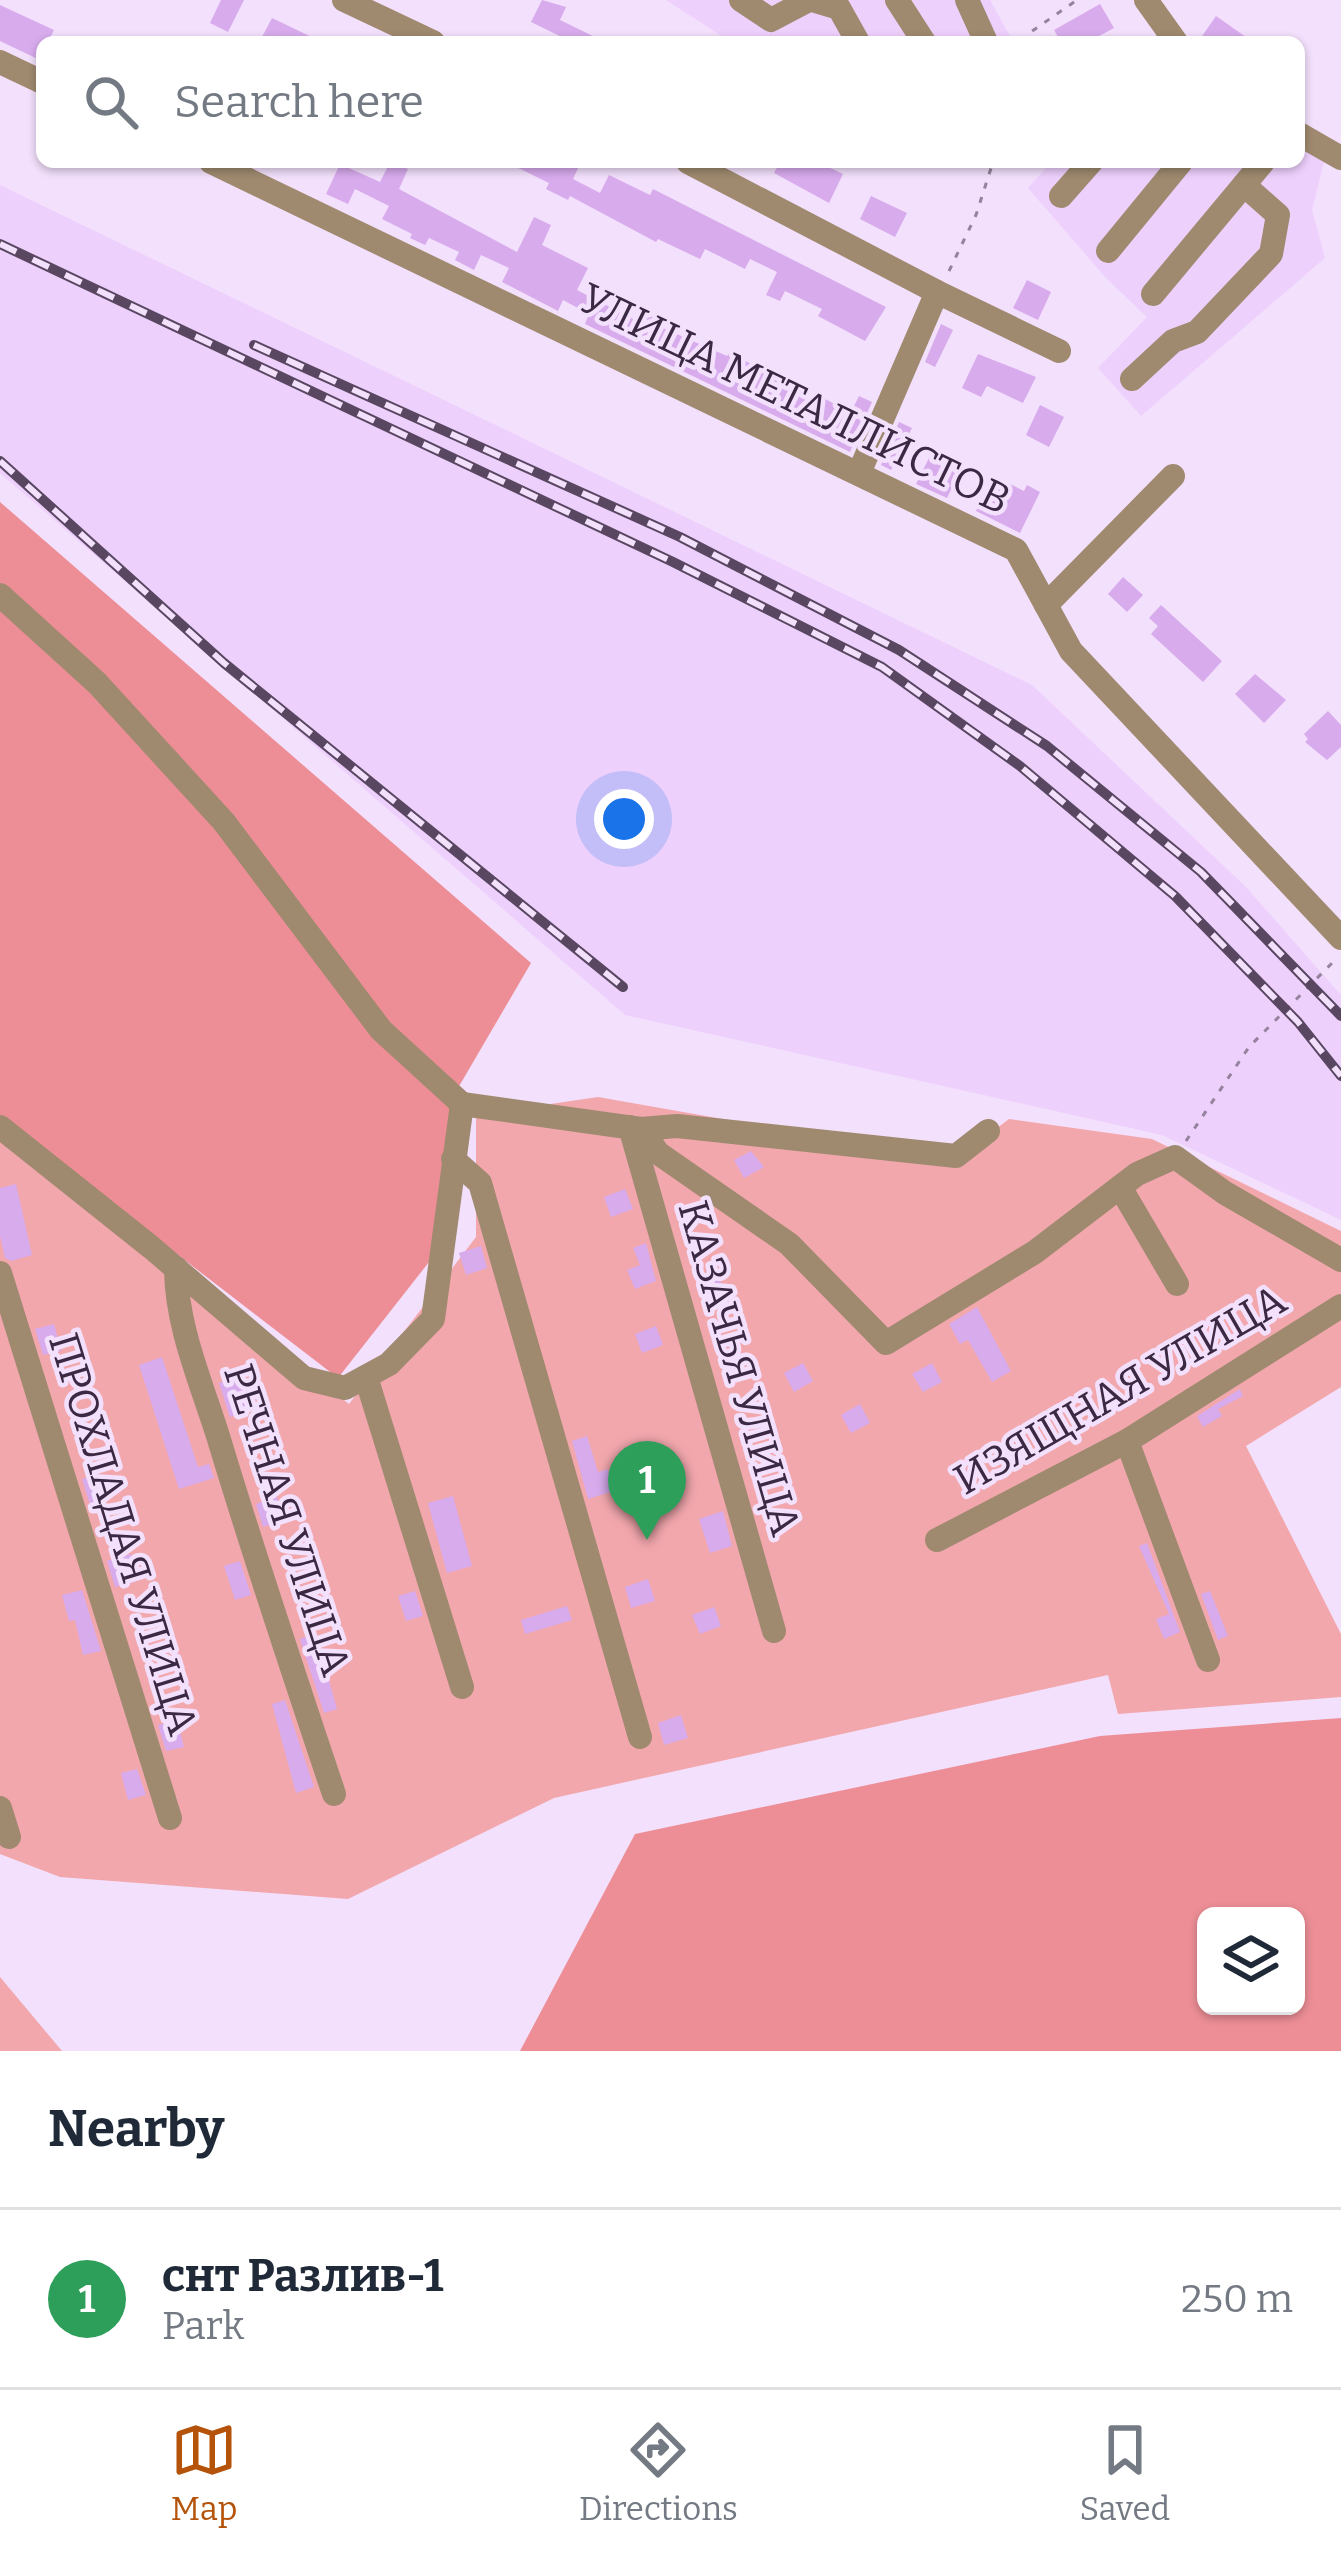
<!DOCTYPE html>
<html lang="en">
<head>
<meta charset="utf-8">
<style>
  body { margin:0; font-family:Bitter,serif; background:#f6f6f7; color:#1f2937 }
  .controls { position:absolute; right:36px; bottom:36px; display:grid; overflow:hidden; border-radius:18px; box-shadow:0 3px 9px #0004 }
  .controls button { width:108px; height:108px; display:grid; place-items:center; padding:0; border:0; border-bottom:3px solid #e0e1e3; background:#fff; color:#1f2937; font:60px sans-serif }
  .you { position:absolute; left:624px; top:819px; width:42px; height:42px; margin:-30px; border:9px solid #fff; border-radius:50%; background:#1a73e8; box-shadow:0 0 0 18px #1a73e833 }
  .badge { display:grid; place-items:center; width:78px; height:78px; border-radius:50%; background:#b45309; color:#fff; font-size:39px; font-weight:700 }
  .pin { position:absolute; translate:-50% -99px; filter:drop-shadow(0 3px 6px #0008) }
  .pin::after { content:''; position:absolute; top:63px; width:42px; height:36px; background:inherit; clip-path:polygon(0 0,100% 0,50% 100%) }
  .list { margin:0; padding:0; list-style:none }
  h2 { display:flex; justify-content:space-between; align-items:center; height:156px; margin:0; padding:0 48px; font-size:51px }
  h2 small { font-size:39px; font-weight:400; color:#747a83 }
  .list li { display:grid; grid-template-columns:78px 1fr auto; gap:36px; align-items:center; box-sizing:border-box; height:180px; padding:0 48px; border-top:3px solid #e0e1e3 }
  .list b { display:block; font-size:45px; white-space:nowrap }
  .list p { margin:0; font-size:39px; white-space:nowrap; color:#747a83 }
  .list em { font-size:39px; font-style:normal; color:#747a83 }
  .icon { flex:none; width:66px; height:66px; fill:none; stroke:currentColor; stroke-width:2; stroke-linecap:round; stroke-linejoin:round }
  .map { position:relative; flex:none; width:1341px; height:2051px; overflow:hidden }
  .search { position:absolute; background:#fff; box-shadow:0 3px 9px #0004; left:36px; right:36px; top:36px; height:132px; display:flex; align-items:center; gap:30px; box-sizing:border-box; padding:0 42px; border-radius:18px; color:#747a83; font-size:45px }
  .sheet { height:336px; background:#fff }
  nav { display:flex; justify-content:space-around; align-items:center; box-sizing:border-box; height:168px; border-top:3px solid #e0e1e3; background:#fff; font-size:33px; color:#747a83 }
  nav a { display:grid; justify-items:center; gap:6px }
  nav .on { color:#b45309 }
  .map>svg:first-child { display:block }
</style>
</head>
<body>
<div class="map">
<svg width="1341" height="2051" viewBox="0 0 1341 2051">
  <rect width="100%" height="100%" fill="#f3e0fc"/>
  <!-- built -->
  <g fill="#eed0fd">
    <polygon points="666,0 990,0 1011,38 1011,42 731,42"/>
    <polygon points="1299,147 1324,162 1312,210 1325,258 1141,416 1098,368 1147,317 1107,279 1028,188 1051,162 1299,162"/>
    <polygon points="0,185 1032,685 1246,887 1341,995 1341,1220 1162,1135 625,1015 0,473"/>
  </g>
  <!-- green -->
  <g fill="#f2a7ad">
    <polygon points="598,1097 955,1160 1009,1119 1152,1139 1341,1231 1341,1387 1246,1446 1341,1634 1341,1697 1118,1714 1108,1675 554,1798 348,1899 60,1877 0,1854 0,1122 349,1404 476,1237 476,1115"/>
    <polygon points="0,1977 62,2051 0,2051"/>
  </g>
  <!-- forest -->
  <g fill="#ed8e96" fill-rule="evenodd">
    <polygon points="0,502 531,963 458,1088 429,1262 338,1378 0,1118"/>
    <path d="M 1341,1718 L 1341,2051 L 520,2051 L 635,1834 L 1100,1736 ZM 1206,1916 L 1296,1916 L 1296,2006 L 1206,2006 Z"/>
  </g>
  <!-- building -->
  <g fill="#d8abed">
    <polygon points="221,0 244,0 228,32 210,23"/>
    <polygon points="542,0 566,7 560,20 605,42 572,42 531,22"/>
    <polygon points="1100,4 1114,28 1088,42 1081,36 1061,42 1054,30"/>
    <polygon points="0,5 54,30 48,42 42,42 42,61 0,41"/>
    <polygon points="1216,16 1253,42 1198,42"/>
    <polygon points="272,18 322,42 271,42 262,37"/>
    <polygon points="390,162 408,169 399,189 517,252 534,217 551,225 542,245 588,268 577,290 639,322 646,310 660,317 656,325 727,356 729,353 786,381 783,386 816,402 819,396 851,412 859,396 872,402 850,452 585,324 589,314 563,300 558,311 502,282 509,268 481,255 474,270 455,260 459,252 429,238 425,245 410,238 412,234 382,219 389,206 355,189 348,204 326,194 340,164 380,182"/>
    <polygon points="506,162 581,162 573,179 600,193 609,175 650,195 653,189 886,307 865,341 818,316 822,309 785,291 780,301 766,295 777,272 750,259 745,269 705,249 700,259 658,239 656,242 570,196 568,200 546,189 549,183"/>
    <polygon points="780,162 818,162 843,174 829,203 774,173"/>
    <polygon points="871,196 907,213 895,237 860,219"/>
    <polygon points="1027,280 1051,292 1038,320 1013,308"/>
    <polygon points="941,324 953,330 935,367 925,362"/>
    <polygon points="978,354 1036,377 1023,403 987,386 981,397 962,388"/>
    <polygon points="1040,405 1064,417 1049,447 1026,435"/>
    <polygon points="899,422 912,428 891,470 881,465"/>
    <polygon points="934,448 964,463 947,498 916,484"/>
    <polygon points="994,476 1024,491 1027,485 1040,492 1020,533 976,511"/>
    <polygon points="1123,577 1143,595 1127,612 1108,594"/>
    <polygon points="1161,605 1222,661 1203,682 1151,634 1158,626 1149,618"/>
    <polygon points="1255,674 1286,700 1264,723 1235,694"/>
    <polygon points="1328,711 1341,725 1341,747 1327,760 1305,742 1308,739 1304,734"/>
    <polygon points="751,1151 764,1167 744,1178 734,1160"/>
    <polygon points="16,1184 32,1255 11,1261 5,1258 0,1236 0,1188"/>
    <polygon points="625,1189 633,1209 611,1217 604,1197"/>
    <polygon points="646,1243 656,1281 635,1289 627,1270 640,1265 633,1248"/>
    <polygon points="481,1246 487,1268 466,1275 459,1253"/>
    <polygon points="719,1277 727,1297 706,1305 698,1286"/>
    <polygon points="977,1307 1011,1371 992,1382 968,1340 960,1344 949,1324"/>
    <polygon points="54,1324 61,1351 43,1355 35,1329"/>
    <polygon points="656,1326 663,1345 642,1353 635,1334"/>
    <polygon points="162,1357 198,1467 209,1464 214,1478 179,1489 139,1365"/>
    <polygon points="803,1363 813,1381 794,1392 784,1373"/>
    <polygon points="932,1363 942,1382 923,1392 912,1374"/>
    <polygon points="242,1375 253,1409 230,1417 219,1383"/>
    <polygon points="1240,1389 1243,1396 1218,1409 1222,1416 1203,1427 1197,1416"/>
    <polygon points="860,1404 870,1423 851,1433 841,1415"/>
    <polygon points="587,1436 598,1472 608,1469 614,1491 588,1499 572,1441"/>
    <polygon points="103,1474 109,1500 90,1505 82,1479"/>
    <polygon points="453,1496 472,1566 447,1573 428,1503"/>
    <polygon points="277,1497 284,1520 263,1527 256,1504"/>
    <polygon points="723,1511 732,1546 710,1553 699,1519"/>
    <polygon points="1147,1543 1180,1632 1164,1639 1156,1619 1169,1614 1139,1546"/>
    <polygon points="131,1554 138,1581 115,1587 107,1561"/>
    <polygon points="240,1561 251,1595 235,1600 224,1566"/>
    <polygon points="648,1579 655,1601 631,1608 625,1587"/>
    <polygon points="82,1590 101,1651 83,1655 75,1620 69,1621 62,1595"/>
    <polygon points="415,1591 423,1616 406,1621 398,1596"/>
    <polygon points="1210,1591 1228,1636 1218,1640 1201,1594"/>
    <polygon points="567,1606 572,1620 525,1634 521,1620"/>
    <polygon points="714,1607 721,1626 700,1634 692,1615"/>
    <polygon points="316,1634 337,1709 324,1713 300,1639"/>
    <polygon points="285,1700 314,1787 296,1793 272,1704"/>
    <polygon points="681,1715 688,1738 664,1745 658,1723"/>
    <polygon points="177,1720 184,1747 166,1751 158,1725"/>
    <polygon points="137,1769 146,1795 128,1800 121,1773"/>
  </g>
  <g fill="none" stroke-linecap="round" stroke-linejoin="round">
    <!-- path -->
    <g stroke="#95829d" stroke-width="3" stroke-dasharray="6 9" stroke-linecap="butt">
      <polyline points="1023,42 1025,36 1077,0"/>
      <polyline points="949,271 976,215 993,162"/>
      <polyline points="1186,1141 1249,1047 1335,960"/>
    </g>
    <!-- minor -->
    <g stroke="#9f8a6f" stroke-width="24">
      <polyline points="344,0 433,42"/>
      <polyline points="741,0 771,20 809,0"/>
      <polyline points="812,0 839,8 858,42"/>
      <polyline points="897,0 924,42"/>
      <polyline points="967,0 986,42"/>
      <polyline points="1146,0 1176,42"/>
      <polyline points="0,62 42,82"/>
      <polyline points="1299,134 1341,158"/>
      <polyline points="211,162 1016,550 1071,651 1341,938"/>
      <polyline points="688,162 937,292 1059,351"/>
      <polyline points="1061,196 1091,162"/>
      <polyline points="1108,251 1181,162"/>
      <polyline points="1153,294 1263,162"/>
      <polyline points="1132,379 1173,341 1197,332 1271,254 1278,215 1244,185"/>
      <polyline points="859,473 937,292"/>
      <polyline points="0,595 97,683 224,822 381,1030 462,1104"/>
      <polyline points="1046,605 1173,476"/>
      <polyline points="0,1127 152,1248 304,1378 345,1388 389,1364 433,1319 462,1104 641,1129 658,1153 789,1244 886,1343 1035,1252 1137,1174 1175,1157 1225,1193 1341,1260"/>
      <polyline points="630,1127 774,1631"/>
      <polyline points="641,1129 677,1126 956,1156 988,1131"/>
      <polyline points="453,1159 480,1183 640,1737"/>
      <polyline points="1120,1187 1177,1284"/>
      <path d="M 176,1268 C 176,1325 201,1382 218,1436 C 254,1556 294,1675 334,1794"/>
      <polyline points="0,1273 170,1818"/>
      <polyline points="366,1377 462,1687"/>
      <polyline points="1127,1441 1208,1660"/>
      <polyline points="937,1540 1127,1441 1341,1306"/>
      <polyline points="0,1808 9,1837"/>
    </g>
    <!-- rail casing -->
    <g stroke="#594762" stroke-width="10">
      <g id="rail">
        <polyline points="0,244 673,562 882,667 1020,766 1175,896 1298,1022 1341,1076"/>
        <polyline points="254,345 680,537 899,650 1047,746 1201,872 1341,1016"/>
        <polyline points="0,461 224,663 623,987"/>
      </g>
    </g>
    <!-- rail -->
    <use href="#rail" stroke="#f3e0fc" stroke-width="6" stroke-dasharray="18" stroke-linecap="butt"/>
  </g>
  <g text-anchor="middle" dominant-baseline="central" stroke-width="9" stroke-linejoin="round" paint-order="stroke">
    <!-- street labels -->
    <g font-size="42" fill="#3b2943" stroke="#f3e0fc">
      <text transform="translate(795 399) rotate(26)">УЛИЦА МЕТАЛЛИСТОВ</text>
      <text transform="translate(739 1368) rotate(74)">КАЗАЧЬЯ УЛИЦА</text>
      <text transform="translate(1120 1390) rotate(-30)">ИЗЯЩНАЯ УЛИЦА</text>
      <text transform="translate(287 1520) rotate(72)">РЕЧНАЯ УЛИЦА</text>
      <text transform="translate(123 1534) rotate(73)">ПРОХЛАДАЯ УЛИЦА</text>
    </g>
  </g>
</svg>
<div class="controls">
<button><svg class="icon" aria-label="layers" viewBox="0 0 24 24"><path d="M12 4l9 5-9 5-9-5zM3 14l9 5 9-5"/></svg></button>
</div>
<div class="you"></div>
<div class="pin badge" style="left:647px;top:1540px;background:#2e9e5b">1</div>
<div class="search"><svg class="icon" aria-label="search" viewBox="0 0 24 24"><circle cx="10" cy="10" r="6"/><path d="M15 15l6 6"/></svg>Search here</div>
</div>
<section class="sheet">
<h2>Nearby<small></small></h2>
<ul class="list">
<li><span class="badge" style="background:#2e9e5b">1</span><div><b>снт Разлив-1</b><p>Park</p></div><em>250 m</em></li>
</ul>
</section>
<nav>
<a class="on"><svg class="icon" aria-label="map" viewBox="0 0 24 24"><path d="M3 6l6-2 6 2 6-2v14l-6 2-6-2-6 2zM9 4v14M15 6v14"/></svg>Map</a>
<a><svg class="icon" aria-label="directions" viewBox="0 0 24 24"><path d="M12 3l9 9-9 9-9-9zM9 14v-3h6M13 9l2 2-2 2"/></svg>Directions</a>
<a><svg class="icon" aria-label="saved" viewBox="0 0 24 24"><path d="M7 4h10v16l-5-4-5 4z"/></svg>Saved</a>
</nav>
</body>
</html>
